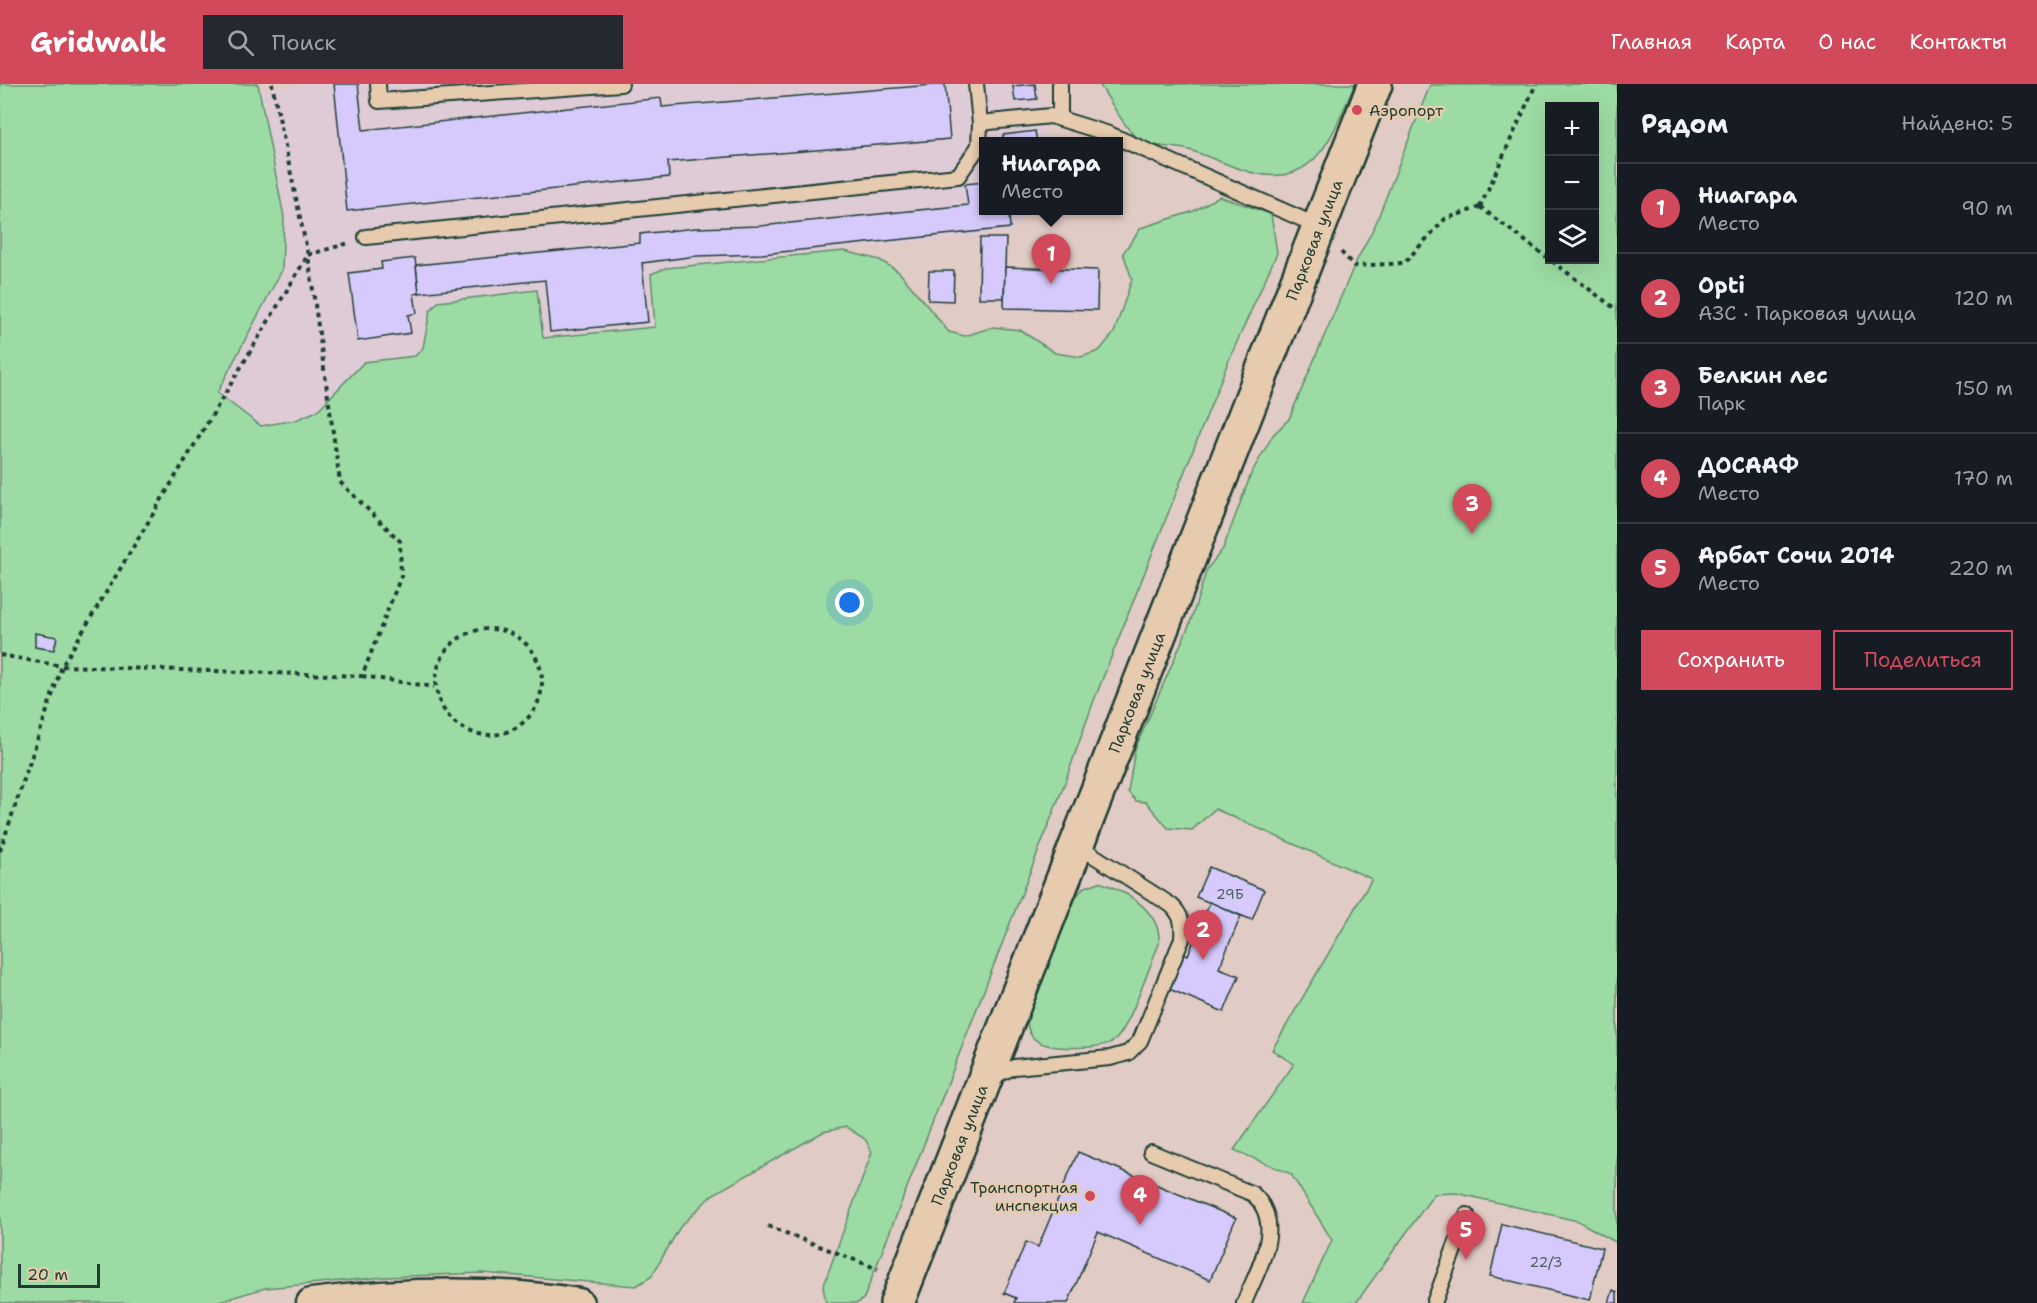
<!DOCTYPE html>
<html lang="ru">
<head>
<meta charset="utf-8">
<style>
  body { margin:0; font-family:"Shantell Sans",sans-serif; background:#242831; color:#f1f3f6 }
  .controls { position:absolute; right:18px; top:18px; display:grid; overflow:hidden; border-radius:0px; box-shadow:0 6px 24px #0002 }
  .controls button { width:54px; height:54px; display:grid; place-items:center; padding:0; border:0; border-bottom:2px solid #363941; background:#171b24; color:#f1f3f6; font:30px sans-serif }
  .scale { position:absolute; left:18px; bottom:15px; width:82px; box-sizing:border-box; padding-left:6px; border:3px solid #1f3d34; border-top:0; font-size:16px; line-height:21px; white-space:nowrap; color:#1f3d34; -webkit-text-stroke:4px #e6cbae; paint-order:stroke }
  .you { position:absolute; left:850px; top:519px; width:21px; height:21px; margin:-15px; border:4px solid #fff; border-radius:50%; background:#1a73e8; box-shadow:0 0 0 9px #1a73e833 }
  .badge { display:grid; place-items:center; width:39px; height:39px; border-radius:50%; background:#d1495b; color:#fff; font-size:20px; font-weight:700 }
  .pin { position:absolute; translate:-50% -50px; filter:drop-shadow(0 2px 3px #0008) }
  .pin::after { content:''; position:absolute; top:32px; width:21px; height:18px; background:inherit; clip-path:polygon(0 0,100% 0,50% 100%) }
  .popup { position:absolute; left:979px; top:53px; width:144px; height:78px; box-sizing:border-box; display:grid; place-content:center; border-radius:0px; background:#171b24; filter:drop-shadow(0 2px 4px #0005); font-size:20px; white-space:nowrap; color:#9ea1a6 }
  .popup b { font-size:22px; color:#f1f3f6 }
  .popup::after { content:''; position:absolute; left:50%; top:100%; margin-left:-12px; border:12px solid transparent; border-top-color:#171b24 }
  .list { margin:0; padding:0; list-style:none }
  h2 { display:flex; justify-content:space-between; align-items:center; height:78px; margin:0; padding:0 24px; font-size:26px }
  h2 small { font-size:20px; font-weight:400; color:#9ea1a6 }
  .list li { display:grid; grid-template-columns:39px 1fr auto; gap:18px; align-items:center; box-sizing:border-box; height:90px; padding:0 24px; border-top:2px solid #363941 }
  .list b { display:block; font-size:22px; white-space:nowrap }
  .list p { margin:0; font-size:20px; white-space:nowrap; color:#9ea1a6 }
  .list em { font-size:20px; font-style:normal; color:#9ea1a6 }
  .actions { display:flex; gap:12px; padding:18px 24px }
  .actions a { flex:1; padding:14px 0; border:2px solid #d1495b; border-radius:0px; text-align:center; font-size:21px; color:#d1495b }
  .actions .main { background:#d1495b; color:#fff }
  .icon { flex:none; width:33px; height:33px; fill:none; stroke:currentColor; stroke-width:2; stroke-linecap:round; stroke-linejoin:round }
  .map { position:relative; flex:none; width:1617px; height:1219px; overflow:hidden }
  header { display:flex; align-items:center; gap:36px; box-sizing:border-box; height:84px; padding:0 30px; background:#d1495b; color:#fff }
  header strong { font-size:28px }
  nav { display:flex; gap:33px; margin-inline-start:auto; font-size:21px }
  .search { width:420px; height:54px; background:#242831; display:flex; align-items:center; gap:15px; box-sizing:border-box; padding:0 21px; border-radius:0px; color:#9ea1a6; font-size:22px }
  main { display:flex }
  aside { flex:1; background:#171b24 }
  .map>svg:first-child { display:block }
</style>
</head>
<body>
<header>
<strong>Gridwalk</strong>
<div class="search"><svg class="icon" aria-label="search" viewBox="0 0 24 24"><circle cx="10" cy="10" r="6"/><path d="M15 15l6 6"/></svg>Поиск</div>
<nav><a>Главная</a><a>Карта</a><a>О нас</a><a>Контакты</a></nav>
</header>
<main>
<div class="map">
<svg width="1617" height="1219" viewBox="0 0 1617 1219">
  <rect width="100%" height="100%" fill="#e1cbc5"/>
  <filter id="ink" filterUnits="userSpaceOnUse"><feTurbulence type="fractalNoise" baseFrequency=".0167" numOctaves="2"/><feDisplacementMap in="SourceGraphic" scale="12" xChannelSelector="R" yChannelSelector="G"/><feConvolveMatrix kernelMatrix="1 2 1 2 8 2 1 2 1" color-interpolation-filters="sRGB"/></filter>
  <g filter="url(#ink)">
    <!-- built -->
    <polygon fill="#decbd6" points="306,0 1041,0 1045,57 984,58 984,127 1023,127 1014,149 666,184 651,191 655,242 543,254 425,248 423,264 415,272 364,278 317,327 296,336 261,342 216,309 282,186 284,133 257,6"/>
    <!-- green -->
    <g fill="#9cdba4" stroke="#5e8c6c" stroke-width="1.5" fill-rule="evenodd">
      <polygon points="0,0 258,0 284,133 282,186 217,309 261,342 296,336 317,327 364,278 415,272 423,264 430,227 438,218 537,206 543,254 655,243 651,190 666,184 844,167 880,176 899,188 949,248 965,252 993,243 1020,246 1055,269 1081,273 1099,267 1114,249 1132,195 1123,169 1141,144 1194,127 1219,112 1271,130 1277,169 1228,278 1093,619 1064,701 864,1214 858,1219 826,1219 823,1203 872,1068 865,1055 846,1043 823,1048 712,1111 680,1143 651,1193 636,1202 483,1189 385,1193 265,1204 214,1219 0,1219"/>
      <path d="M 1099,0 L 1355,0 C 1341,29 1328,76 1294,88 C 1260,101 1220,75 1189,66 C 1173,62 1149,64 1136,53 C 1123,42 1109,14 1099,0 Z"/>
      <path d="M 1617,0 L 1617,1159 L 1578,1137 L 1456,1109 L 1434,1110 L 1356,1219 L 1303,1219 L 1332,1156 L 1291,1090 L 1234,1066 L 1294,980 L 1272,966 L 1372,795 L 1215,725 L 1192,746 L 1168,744 L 1146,718 L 1136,717 L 1128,708 L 1135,665 L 1190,539 L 1207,485 L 1223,465 L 1251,390 L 1273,351 L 1289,335 L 1354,182 L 1376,139 L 1430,1 ZM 1550,22 L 1594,22 L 1594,176 L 1550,176 Z"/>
      <path d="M 1099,798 C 1127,807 1162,828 1159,860 C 1150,880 1129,945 1115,956 C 1104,965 1061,965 1047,961 C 1033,958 1027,949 1027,935 L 1076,813 L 1083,804 Z"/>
    </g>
    <!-- building -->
    <g fill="#d6cafc" stroke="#1f3d34" stroke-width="1.5">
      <polygon points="334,0 358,0 363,46 661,14 662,23 945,0 950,55 668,78 669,93 347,127"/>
      <polygon points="1035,0 1037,15 1015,17 1013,2"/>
      <polygon points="1035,47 1037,58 1003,58 1003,51"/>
      <polygon points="984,98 984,127 1018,127 1019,129 1009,130 1010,144 762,170 697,172 642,179 648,238 550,248 545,196 419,209 416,181 640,159 640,150 696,144 760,142 968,121 965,100"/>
      <polygon points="980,154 1006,154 1004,214 979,214"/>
      <polygon points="415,174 419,209 414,210 417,229 408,231 411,249 358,257 349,189 382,185 381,178"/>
      <polygon points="1005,183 1098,186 1097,226 1004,224"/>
      <polygon points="929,187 954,187 953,217 928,216"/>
      <polygon points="35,549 57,553 54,566 35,563"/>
      <polygon points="1209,783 1264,806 1252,836 1196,813"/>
      <polygon points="1210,818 1241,832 1219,884 1239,892 1224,928 1155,899 1170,863 1188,871"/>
      <polygon points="1078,1068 1236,1134 1210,1196 1098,1148 1068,1219 1014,1219 1016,1214 1004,1209 1015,1184 1026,1158 1038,1163"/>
      <polygon points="1502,1140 1602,1164 1590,1216 1490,1192"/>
      <polygon points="1613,1206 1617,1208 1617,1219 1609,1219"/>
    </g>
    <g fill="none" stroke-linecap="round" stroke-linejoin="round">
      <!-- lane casing -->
      <g stroke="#1f3d34" stroke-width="18">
        <g id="lane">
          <polyline points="378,0 379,17 621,0"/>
          <polyline points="1060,0 1060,35"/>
          <polyline points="980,39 1051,32 1109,50 1318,142"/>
          <polyline points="366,153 958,92 979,62 980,39 976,0"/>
          <path d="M 990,994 L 1014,983 L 1110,974 L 1128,969 L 1140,957 L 1182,855 C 1183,840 1182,831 1171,821 L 1077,761"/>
          <path d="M 1151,1068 L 1253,1110 C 1286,1141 1258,1184 1244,1219"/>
          <polyline points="1434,1219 1467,1131"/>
        </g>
      </g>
      <!-- street casing -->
      <g stroke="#1f3d34" stroke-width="33">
        <path id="street" d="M 311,1219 C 399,1208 491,1205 579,1219"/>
      </g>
      <!-- secondary casing -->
      <g stroke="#1f3d34" stroke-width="38">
        <g id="secondary">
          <path id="s1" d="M 897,1219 L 1375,0"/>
        </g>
      </g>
      <!-- path -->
      <g stroke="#1f3d34" stroke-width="4" stroke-dasharray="4.5 4.5" stroke-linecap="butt">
        <polyline points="1480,123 1617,226"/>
        <polyline points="1480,123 1536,0"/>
        <polyline points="1341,168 1354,182 1404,179 1445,135 1480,123"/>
        <circle cx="489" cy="598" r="53"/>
        <polyline points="0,571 62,582 362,592 401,492 400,457 340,398 308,171 349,159"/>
        <polyline points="362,592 434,603"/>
        <polyline points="0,767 62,582 308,171 272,0"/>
        <polyline points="768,1142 878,1185"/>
      </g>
      <!-- lane -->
      <use href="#lane" stroke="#e6cbae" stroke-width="14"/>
      <!-- street -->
      <use href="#street" stroke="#e6cbae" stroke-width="28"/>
      <!-- secondary -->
      <use href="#secondary" stroke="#e6cbae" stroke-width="33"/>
    </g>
  </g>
  <!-- markers -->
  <g fill="#d1495b" stroke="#e6cbae" stroke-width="2">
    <circle cx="1357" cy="26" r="6"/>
    <circle cx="1090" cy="1112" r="6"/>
  </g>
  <g text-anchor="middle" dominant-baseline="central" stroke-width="5" stroke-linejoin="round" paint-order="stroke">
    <!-- number labels -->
    <g font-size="14" fill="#4d6066">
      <text x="1230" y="810">29Б</text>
      <text x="1546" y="1178">22/3</text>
    </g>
    <!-- poi labels -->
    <g font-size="16" fill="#1f3d34" stroke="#e6cbae" text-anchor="start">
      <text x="1369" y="26">Аэропорт</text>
      <text x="1078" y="1103" text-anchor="end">Транспортная<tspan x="1078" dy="18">инспекция</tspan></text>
    </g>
    <!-- street labels -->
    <g font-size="16" fill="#1f3d34" stroke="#e6cbae">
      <text stroke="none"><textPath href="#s1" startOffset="1142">Парковая улица</textPath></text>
      <text stroke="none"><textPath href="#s1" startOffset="656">Парковая улица</textPath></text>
      <text stroke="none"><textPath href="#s1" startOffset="170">Парковая улица</textPath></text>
    </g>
  </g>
</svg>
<div class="controls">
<button>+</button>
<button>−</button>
<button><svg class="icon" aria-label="layers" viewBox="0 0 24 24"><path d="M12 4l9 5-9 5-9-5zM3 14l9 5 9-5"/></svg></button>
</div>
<div class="scale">20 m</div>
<div class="you"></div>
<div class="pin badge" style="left:1051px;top:200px">1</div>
<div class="popup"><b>Ниагара</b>Место</div>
<div class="pin badge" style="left:1203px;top:876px">2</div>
<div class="pin badge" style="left:1472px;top:450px">3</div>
<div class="pin badge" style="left:1140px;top:1141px">4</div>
<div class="pin badge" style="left:1466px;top:1176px">5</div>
</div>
<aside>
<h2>Рядом<small>Найдено: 5</small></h2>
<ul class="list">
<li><span class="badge">1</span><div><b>Ниагара</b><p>Место</p></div><em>90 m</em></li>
<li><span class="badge">2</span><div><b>Opti</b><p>АЗС · Парковая улица</p></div><em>120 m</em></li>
<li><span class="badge">3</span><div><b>Белкин лес</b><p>Парк</p></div><em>150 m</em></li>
<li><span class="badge">4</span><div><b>ДОСААФ</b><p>Место</p></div><em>170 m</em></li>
<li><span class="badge">5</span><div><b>Арбат Сочи 2014</b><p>Место</p></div><em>220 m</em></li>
</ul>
<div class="actions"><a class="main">Сохранить</a><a>Поделиться</a></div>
</aside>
</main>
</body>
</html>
